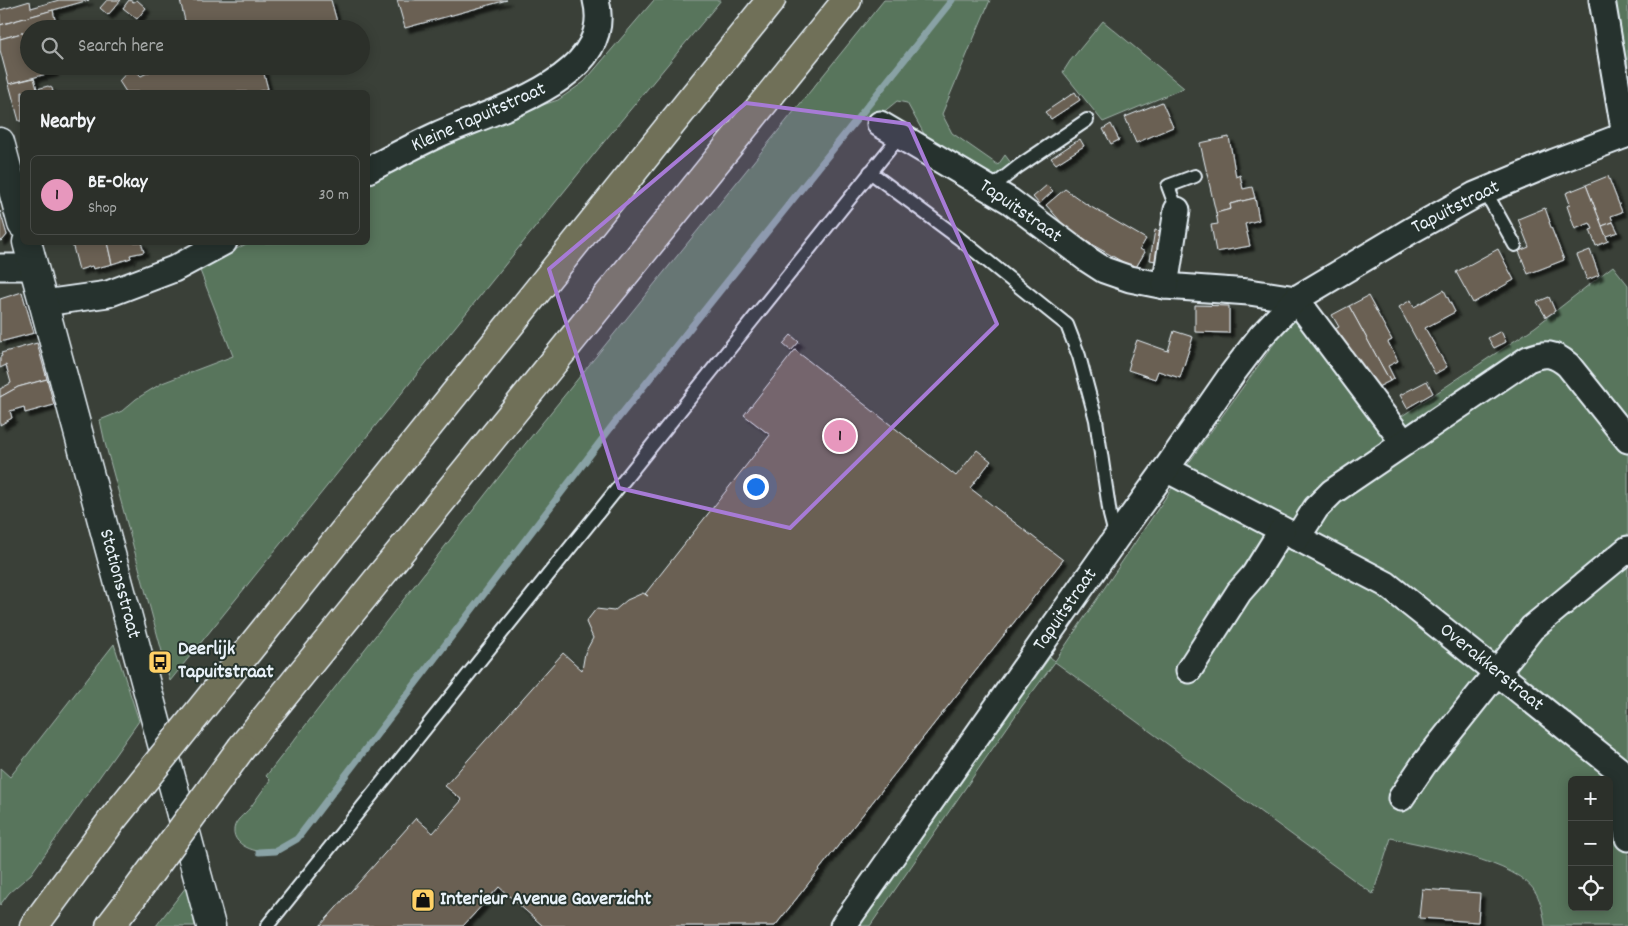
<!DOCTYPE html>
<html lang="en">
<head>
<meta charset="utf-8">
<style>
  body { margin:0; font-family:Dekko,sans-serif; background:#383c36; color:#f1f3f6 }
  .controls { position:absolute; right:15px; bottom:15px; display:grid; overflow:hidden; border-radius:8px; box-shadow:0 2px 12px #0003 }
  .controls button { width:45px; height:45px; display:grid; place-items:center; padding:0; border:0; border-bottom:1px solid #484b47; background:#2c302a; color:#f1f3f6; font:25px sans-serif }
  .you { position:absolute; left:755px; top:486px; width:18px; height:18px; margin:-12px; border:4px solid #fff; border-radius:50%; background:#1a73e8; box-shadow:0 0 0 8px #1a73e833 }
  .badge { display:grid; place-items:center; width:32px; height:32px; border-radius:50%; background:#e797bd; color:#111; font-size:16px; font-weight:700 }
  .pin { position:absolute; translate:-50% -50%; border:2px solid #fff; box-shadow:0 1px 5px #0006 }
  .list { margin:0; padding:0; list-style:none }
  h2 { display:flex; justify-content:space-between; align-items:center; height:65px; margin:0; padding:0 20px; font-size:21px }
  h2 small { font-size:16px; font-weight:400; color:#a6a9a8 }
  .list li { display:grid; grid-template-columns:32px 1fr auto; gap:15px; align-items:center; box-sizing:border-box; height:80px; margin:0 10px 10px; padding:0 10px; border:1px solid #484b47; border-radius:8px }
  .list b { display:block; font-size:19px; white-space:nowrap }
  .list p { margin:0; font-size:16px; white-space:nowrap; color:#a6a9a8 }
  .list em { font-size:16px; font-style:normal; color:#a6a9a8 }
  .icon { flex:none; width:28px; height:28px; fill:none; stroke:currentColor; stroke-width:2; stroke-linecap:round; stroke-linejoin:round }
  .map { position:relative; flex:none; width:1628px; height:926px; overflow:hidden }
  .search { position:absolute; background:#2c302a; box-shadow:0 2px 12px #0003; left:20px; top:20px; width:350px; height:55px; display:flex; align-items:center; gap:12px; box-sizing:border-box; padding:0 18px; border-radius:28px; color:#a6a9a8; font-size:19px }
  .panel { position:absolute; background:#2c302a; box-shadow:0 2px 12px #0003; left:20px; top:90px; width:350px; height:155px; border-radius:8px }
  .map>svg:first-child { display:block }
</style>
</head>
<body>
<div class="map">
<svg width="1628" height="926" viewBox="0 0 1628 926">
  <defs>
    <filter id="shadow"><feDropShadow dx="4.5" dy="4.5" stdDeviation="1" flood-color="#0009"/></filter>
  </defs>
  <rect width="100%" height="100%" fill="#3a4038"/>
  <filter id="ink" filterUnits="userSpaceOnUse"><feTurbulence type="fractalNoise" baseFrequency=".02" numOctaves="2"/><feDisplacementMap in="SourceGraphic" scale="10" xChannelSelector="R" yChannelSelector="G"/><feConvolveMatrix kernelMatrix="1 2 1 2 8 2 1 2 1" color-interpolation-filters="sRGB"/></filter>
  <g filter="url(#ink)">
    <!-- green -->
    <g fill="#58745c" stroke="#a0b2aa" fill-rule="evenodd">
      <polygon points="654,0 721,0 620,122 170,681 105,443 100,420 122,411 136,399 162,383 233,356 199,268 248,243 368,242 368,181 470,129 558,100 584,82"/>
      <path d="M 884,0 L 990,0 L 942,114 L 952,133 L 998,165 L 1005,155 L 1011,163 L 999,177 L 993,179 L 928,141 L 907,103 L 897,101 L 870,123 L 862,112 L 616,421 L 297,839 C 290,843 283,849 276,851 C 263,855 232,848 234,829 C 235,820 244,815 250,808 C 257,799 263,789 270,780 L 266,776 L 513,459 Z"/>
      <polygon points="1608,0 1628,0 1628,113"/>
      <polygon points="1103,21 1184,88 1103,122 1063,72 1070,61"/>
      <path d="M 1613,266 L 1628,285 L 1628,926 L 1545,926 C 1544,915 1541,902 1536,893 C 1519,861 1426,846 1391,838 L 1373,894 L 1055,662 L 1022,706 L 870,926 L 859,926 L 1050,657 L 1055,661 L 1199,448 L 1294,316 L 1384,428 L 1535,327 ZM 1572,780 L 1609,780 L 1609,907 L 1572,907 Z"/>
      <polygon points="114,644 139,721 31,874 9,893 0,905 0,768 10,777"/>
      <polygon points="186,887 195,926 156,926"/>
    </g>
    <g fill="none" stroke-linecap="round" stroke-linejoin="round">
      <!-- stream -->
      <polyline stroke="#89a2a5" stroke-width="7" points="259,852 276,851 297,839 616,421 952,0"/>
    </g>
    <!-- building -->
    <g fill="#6a6053" stroke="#e8f1f8" filter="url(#shadow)">
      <polygon points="59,0 89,0 0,25 0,10 30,1 31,8"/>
      <polygon points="107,0 121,0 108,15 100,8"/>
      <polygon points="129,0 134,2 137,0 146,8 137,19 123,8"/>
      <polygon points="180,0 331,0 339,29 187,29"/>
      <polygon points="397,0 507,0 405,28"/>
      <polygon points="53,10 56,24 38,29 29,29 29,31 0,39 0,25"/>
      <polygon points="62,23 64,29 53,29 52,25"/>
      <polygon points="29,31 29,66 52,66 54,72 9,84 0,50 0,39"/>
      <polygon points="161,66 262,66 268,89 256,92 126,92 119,81 132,67 141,76"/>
      <polygon points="34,78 37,89 48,86 52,88 53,92 22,92 22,121 19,121 9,84"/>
      <polygon points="1075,92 1080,100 1051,119 1045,112"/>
      <polygon points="1162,102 1173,127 1136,143 1125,117"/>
      <polygon points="1111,124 1119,140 1111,144 1103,129"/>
      <polygon points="1229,137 1236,177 1240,175 1243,189 1252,187 1255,198 1230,204 1231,209 1216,213 1200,143"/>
      <polygon points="1080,139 1084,146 1056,164 1051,158"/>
      <polygon points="1608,176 1622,212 1611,216 1613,222 1602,226 1586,185"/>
      <polygon points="1047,185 1053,191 1039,204 1033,197"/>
      <polygon points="1586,185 1608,241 1596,246 1590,230 1593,229 1590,223 1575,229 1567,206 1570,204 1566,193"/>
      <polygon points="1065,189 1086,204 1146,239 1140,249 1145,252 1135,269 1070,232 1046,205"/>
      <polygon points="1255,198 1259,220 1245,224 1250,246 1216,252 1211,225 1218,224 1216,213 1231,209 1230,204"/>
      <polygon points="1545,208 1550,222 1549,222 1564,260 1528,274 1519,251 1529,247 1518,219"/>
      <polygon points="0,211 7,235 3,240 0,241"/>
      <polygon points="1613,222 1618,232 1606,236 1602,226"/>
      <polygon points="1155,230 1167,232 1162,262 1150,260"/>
      <polygon points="75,242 107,242 112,264 93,269 92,266 79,270 72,243"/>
      <polygon points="107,242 141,242 144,252 130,255 131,258 112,264"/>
      <polygon points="1498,249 1514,280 1473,303 1456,272"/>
      <polygon points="1590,250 1599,275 1587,280 1577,255"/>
      <polygon points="1444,290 1455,312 1425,328 1447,367 1435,374 1399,307 1411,300 1414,307"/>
      <polygon points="22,292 34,333 0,342 0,299"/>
      <polygon points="1368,296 1392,340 1388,342 1398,361 1388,366 1394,378 1390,381 1349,306"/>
      <polygon points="1549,297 1555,311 1546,317 1537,302"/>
      <polygon points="1195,305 1229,306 1229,333 1195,332"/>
      <polygon points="1349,306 1390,381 1372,390 1358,371 1335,329 1339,327 1332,315"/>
      <polygon points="1174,331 1193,337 1180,378 1158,371 1155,379 1128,370 1130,363 1129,362 1137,340 1168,351"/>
      <polygon points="1501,331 1506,342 1494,348 1488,338"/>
      <polygon points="791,335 799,342 791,351 783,344"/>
      <polygon points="37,343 47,379 18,387 0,397 0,389 11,383 6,365 0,368 0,357 2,356 1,353"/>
      <polygon points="795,350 956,476 977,450 991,461 970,488 1063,560 775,926 543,926 499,887 463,926 320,926 416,818 433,833 462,800 445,786 563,653 582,670 585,653 593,638 586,622 596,609 614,611 627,600 643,593 648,596 645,594 770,435 744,415"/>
      <polygon points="47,379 54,405 25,413 24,407 10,411 12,418 0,425 0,397 18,387"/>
      <polygon points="1427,381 1433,393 1407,408 1400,395"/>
      <polygon points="1422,889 1480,893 1478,922 1419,918"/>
    </g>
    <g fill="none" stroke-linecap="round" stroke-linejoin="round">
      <!-- lane casing -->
      <g stroke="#e8f1f8" stroke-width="16">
        <g id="lane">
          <polyline points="870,172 960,239 1067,325 1079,356 1096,420 1110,515 1116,538"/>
          <polyline points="990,189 1019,166 1087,120"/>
          <polyline points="1485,191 1515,245"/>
          <polyline points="1177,210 1168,186 1195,176"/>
          <polyline points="267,926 899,137"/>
        </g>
      </g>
      <!-- street casing -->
      <g stroke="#e8f1f8" stroke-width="29">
        <g id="street">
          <polyline points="1602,0 1625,135"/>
          <polyline points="880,124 1010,201 1087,259 1104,270 1130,279 1165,286 1249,292 1296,299 1404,443"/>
          <path d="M 368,170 C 391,158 415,145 439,134 C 492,110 616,80 596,0"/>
          <polyline points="0,267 34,267"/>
          <polyline points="1165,286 1177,210"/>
          <polyline points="44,303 108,294 174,269 224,242"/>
          <polyline points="1166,469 1386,584 1624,774 1621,801 1628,838"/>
          <path d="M 1297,538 L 1316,508 L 1332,492 L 1528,359 C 1545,352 1554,353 1568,365 L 1628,440"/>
          <polyline points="1189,670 1239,592 1254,575 1282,530"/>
          <polyline points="1401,798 1424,764 1532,628 1628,549"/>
          <polyline points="843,926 1116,538 1166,469 1232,374 1261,336 1296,299 1412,230 1475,195 1554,162 1628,134"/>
        </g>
      </g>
      <!-- secondary casing -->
      <g stroke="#e8f1f8" stroke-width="31">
        <g id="secondary">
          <polyline points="0,142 22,224"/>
          <polyline points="27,242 211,926"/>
        </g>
      </g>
      <!-- highway casing -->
      <g stroke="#e8f1f8" stroke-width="31">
        <g id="highway">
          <polyline points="222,683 771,0"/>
          <polyline points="242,747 847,0"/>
          <polyline points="34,926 112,820"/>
          <polyline points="110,926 133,896"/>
        </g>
      </g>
      <!-- lane -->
      <use href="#lane" stroke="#26332d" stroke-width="12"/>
      <!-- street -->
      <use href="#street" stroke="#26332d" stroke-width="25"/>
      <!-- secondary -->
      <use href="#secondary" stroke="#26332d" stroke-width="28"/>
      <!-- highway -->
      <use href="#highway" stroke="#706f59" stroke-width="28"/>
      <!-- highway-bridge casing -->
      <g stroke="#e8f1f8" stroke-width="31" stroke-linecap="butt">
        <g id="highway-bridge">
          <polyline points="112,820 222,683"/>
          <polyline points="133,896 242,747"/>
        </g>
      </g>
      <!-- highway-bridge -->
      <use href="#highway-bridge" stroke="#706f59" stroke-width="28"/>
    </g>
  </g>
  <!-- marked area -->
  <path fill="#a77bd6" fill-opacity="0.2" stroke="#a77bd6" stroke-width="4" stroke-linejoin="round" d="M 746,103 L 909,124 L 997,324 L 790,528 L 619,488 L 549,269 Z"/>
  <!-- icons -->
  <defs>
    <g id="bus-square" transform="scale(1.25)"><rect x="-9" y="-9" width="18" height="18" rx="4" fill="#ffd166" stroke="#26332d"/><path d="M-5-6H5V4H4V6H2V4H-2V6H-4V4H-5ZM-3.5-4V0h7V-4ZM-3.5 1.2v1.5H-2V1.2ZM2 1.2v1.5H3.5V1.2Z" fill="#111"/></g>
    <g id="shop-square" transform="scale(1.25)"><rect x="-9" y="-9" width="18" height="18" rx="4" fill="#ffd166" stroke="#26332d"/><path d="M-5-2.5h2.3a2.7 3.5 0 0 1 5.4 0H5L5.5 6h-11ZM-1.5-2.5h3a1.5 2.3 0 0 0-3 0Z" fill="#111"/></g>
  </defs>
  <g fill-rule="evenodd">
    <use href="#bus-square" x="160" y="662"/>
    <use href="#shop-square" x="423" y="900"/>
  </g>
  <g text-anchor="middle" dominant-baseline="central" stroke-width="4" stroke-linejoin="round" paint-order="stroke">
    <!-- street labels -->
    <g font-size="20" fill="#e8f1f8" stroke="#26332d">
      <text transform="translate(479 118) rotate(-24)">Kleine Tapuitstraat</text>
      <text transform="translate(1456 208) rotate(-27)">Tapuitstraat</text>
      <text transform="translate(1020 212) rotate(35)">Tapuitstraat</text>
      <text transform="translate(119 584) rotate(75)">Stationsstraat</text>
      <text transform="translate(1066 610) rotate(-55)">Tapuitstraat</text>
      <text transform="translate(1491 668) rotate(39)">Overakkerstraat</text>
    </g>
    <!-- poi labels -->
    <g font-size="20" font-weight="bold" fill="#e8f1f8" stroke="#26332d" text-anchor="start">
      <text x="178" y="650">Deerlijk<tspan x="178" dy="23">Tapuitstraat</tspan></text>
      <text x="440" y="900">Interieur Avenue Gaverzicht</text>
    </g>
  </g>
</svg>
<div class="controls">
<button>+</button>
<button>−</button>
<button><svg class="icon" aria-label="locate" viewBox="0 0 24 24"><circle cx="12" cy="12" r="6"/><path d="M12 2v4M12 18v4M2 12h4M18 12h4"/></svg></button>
</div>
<div class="you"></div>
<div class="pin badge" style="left:840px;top:436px">1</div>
<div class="search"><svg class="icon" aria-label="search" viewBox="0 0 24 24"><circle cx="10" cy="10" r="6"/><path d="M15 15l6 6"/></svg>Search here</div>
<section class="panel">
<h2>Nearby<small></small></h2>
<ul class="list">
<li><span class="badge">1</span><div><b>BE-Okay</b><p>Shop</p></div><em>30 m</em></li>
</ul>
</section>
</div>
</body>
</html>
